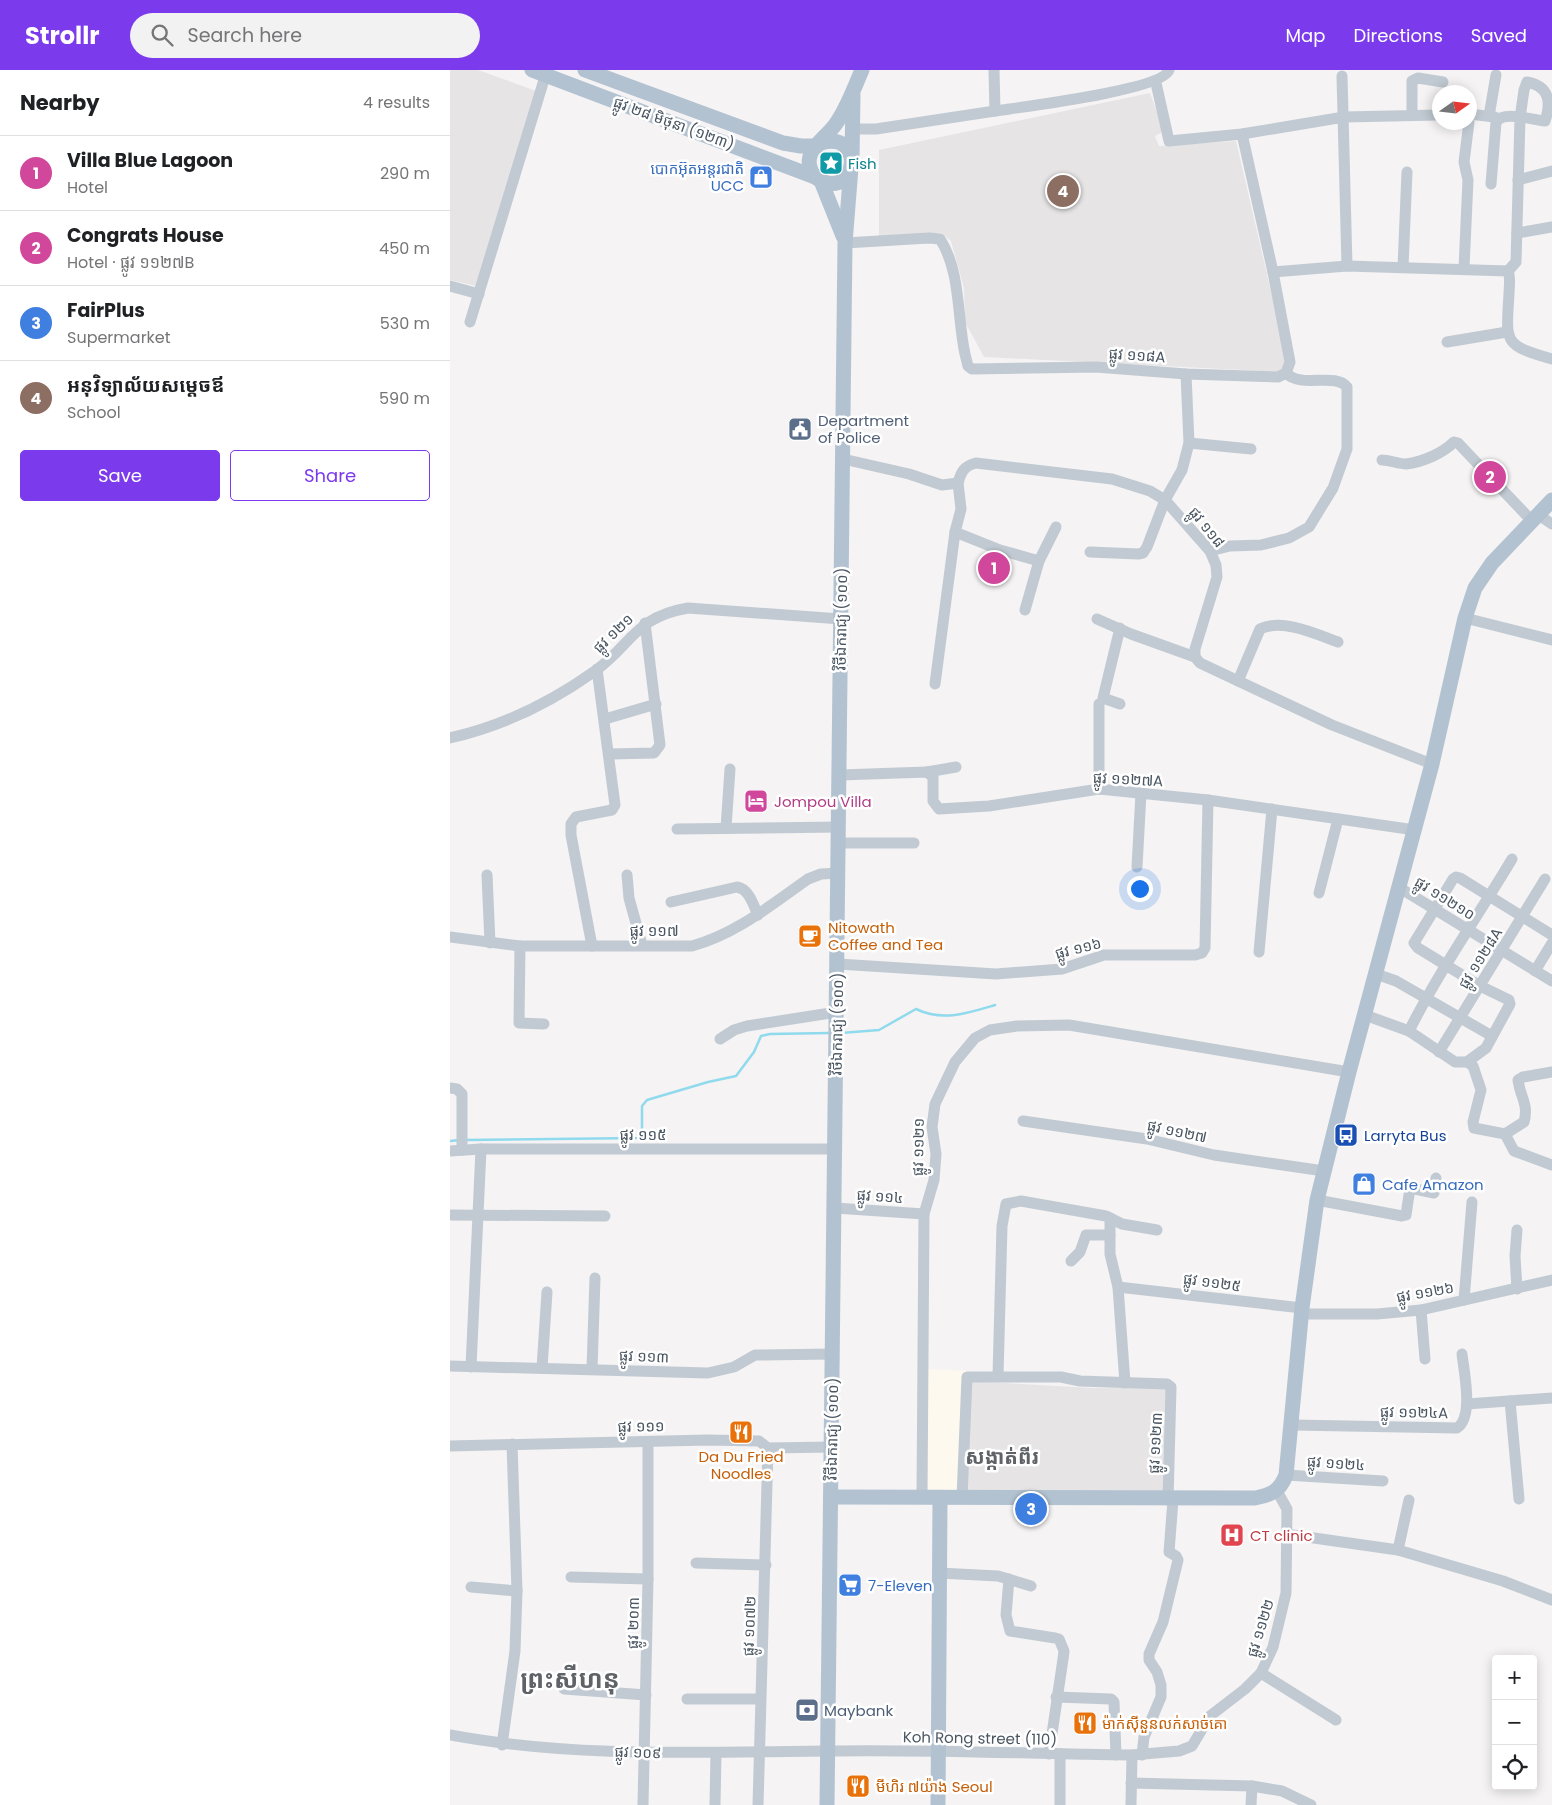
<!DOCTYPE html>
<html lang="en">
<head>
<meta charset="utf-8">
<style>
  body { margin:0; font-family:Poppins,"Noto Sans Khmer",sans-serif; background:#f2f2f2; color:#202124 }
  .controls { position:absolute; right:15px; bottom:15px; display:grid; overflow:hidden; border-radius:5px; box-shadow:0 2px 12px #0003 }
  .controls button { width:45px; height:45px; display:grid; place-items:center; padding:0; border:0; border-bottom:1px solid #e0e0e0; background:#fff; color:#202124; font:25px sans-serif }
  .compass { position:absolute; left:982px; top:15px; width:45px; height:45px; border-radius:50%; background:#fff; box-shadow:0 2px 12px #0003; rotate:76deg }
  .you { position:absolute; left:689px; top:818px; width:18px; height:18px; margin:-12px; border:4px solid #fff; border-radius:50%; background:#1a73e8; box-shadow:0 0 0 8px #1a73e833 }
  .badge { display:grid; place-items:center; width:32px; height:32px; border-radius:50%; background:#7c3aed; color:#fff; font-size:16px; font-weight:700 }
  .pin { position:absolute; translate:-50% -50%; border:2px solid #fff; box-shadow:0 1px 5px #0006 }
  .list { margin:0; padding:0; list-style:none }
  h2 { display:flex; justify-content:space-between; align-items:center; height:65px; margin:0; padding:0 20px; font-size:21px }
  h2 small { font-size:16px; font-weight:400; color:#757577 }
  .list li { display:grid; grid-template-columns:32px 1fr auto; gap:15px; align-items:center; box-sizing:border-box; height:75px; padding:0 20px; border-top:1px solid #e0e0e0 }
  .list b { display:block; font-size:19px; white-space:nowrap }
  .list p { margin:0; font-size:16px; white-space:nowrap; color:#757577 }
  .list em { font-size:16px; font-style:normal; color:#757577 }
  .actions { display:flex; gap:10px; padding:15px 20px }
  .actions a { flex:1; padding:11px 0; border:1px solid #7c3aed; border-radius:5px; text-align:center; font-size:18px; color:#7c3aed }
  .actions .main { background:#7c3aed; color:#fff }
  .icon { flex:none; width:28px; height:28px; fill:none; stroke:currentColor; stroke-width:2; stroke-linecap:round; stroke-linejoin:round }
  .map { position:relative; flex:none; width:1102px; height:1735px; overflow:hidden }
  header { display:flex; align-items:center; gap:30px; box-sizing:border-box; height:70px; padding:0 25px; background:#7c3aed; color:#fff }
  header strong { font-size:24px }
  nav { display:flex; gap:28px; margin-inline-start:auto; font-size:18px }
  .search { width:350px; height:45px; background:#f2f2f2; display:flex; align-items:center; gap:12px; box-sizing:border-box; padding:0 18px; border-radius:28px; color:#757577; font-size:19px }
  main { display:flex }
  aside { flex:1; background:#fff }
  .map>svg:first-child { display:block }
</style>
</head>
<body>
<header>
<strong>Strollr</strong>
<div class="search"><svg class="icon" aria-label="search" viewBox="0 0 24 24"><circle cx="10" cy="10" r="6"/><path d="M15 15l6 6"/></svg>Search here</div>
<nav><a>Map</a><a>Directions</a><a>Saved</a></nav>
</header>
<main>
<aside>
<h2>Nearby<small>4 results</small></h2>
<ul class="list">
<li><span class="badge" style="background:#d1479c">1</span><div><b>Villa Blue Lagoon</b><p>Hotel</p></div><em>290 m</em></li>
<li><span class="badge" style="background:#d1479c">2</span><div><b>Congrats House</b><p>Hotel · ផ្លូវ ១១២៧B</p></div><em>450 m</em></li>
<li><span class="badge" style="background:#3f7fe0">3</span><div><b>FairPlus</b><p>Supermarket</p></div><em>530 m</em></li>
<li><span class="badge" style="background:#8d6e63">4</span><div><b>អនុវិទ្យាល័យសម្តេចឪ</b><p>School</p></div><em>590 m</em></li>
</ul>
<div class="actions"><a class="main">Save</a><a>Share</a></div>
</aside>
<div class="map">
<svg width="1102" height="1735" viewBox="0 0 1102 1735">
  <rect width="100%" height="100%" fill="#f5f3f3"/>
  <!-- commercial -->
  <polygon fill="#fdf9ef" points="474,1299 521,1301 515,1425 471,1424"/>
  <!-- education -->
  <g fill="#e6e4e5">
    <polygon points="0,0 28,0 86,21 26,216 0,210"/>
    <polygon points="700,23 714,61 705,66 709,76 786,71 837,290 831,302 534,287 515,252 514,218 501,171 491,163 429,166 429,80"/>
    <polygon points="520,1311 642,1318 713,1318 719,1321 715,1425 515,1425"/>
  </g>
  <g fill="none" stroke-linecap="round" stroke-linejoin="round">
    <!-- stream -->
    <g stroke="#90daee" stroke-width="2.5">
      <path d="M 391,963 L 429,960 L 466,939 C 493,952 518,943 545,935"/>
      <polyline points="15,1070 190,1068 192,1058 192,1036 197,1030 258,1012 286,1006 304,982 311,966 320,964 380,963"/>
      <polyline points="0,1071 10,1070"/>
    </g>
    <!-- minor -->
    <g stroke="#c1cad2" stroke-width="11">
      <path d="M 544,0 L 545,41 C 571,37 712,20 719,0"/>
      <polyline points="892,6 897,196"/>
      <polyline points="704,11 706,13 719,71 792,64 894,47 989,45"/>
      <polyline points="1019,44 1045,47"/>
      <polyline points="962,45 962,11 968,8 993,12"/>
      <polyline points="1039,46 1046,5"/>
      <polyline points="403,59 426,59 545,41"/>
      <polyline points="1068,110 1102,101"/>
      <path d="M 1041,114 L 1046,52 C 1054,40 1081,50 1095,51 C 1102,30 1098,16 1077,12 L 1074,20 L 1070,48 L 1066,192 L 1058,201"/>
      <polyline points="1067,163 1102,157"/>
      <path d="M 395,173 L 479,168 L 490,169 C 511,201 507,248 515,284 L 518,296 L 522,299 L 646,297 L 736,304 L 828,307 L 836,303 L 840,292 L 823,202 L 792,64"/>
      <polyline points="953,197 957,102"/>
      <polyline points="1014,198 1018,110 1014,92 1019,52"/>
      <path d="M 1058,201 C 1061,208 1059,217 1059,224 C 1056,273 1053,275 1102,289"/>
      <polyline points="823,202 897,196 1058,201"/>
      <polyline points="0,216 29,224"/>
      <polyline points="20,252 97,0"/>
      <polyline points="997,272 1057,262"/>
      <polyline points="739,373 801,379"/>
      <path d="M 393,389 L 459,404 L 492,415 L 508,413 C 511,402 514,396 526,393 L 662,409 L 700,421 L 715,430 L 760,481 L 766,495 L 767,507 L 745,579 L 745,587 L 750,593 L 882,655 L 982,694"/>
      <path d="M 932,390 C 939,390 949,394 956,394 C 973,392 993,383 1004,372 L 1008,373 L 1081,450"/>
      <polyline points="1087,444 1102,454"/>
      <polyline points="505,462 550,480 589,491"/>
      <path d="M 760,481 L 780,476 L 811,475 L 839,468 L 859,457 L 883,418 L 897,379 L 897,317 C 885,302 851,319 836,303"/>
      <polyline points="640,482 688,484 693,483 697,477 715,430 732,400 739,373 736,304"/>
      <polyline points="575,540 589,491 606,457"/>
      <polyline points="1015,548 1102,570"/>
      <polyline points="647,549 681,564 745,587"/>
      <polyline points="670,558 653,628 670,634"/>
      <path d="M 788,611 L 810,559 C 833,548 866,564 888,572"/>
      <polyline points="485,614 505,462 511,439 508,413"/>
      <polyline points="649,634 649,719"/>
      <polyline points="155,649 206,634"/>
      <path d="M 0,668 C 54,656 100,633 145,601 C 182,574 185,547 238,538 L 391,549"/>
      <polyline points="160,684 204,683 210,675 195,553"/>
      <polyline points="477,702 506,697"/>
      <polyline points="390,705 477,702 483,707 483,731 489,739 539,736 649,719 758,730 965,760"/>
      <polyline points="276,758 280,699"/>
      <polyline points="227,759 389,757"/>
      <polyline points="389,773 464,773"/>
      <polyline points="687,797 691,723"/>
      <polyline points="37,805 40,873"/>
      <polyline points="177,805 179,828 192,875"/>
      <polyline points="950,818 1102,911"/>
      <polyline points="869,823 888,749"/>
      <path d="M 221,832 L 287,817 C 299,819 303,834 308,845"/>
      <path d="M 0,867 L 70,876 L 242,876 C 286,864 321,835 358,809 L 371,804 L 389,803"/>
      <polyline points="70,876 69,953 94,954"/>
      <polyline points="142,876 121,765 121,754 126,747 162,740 165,735 147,599"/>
      <polyline points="809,882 822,739"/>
      <polyline points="388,894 546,904 612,899 654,885 745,885 752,883 755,878 758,730"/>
      <polyline points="1085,901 1102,873"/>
      <polyline points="926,904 946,911 1042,966"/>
      <polyline points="915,945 959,961 1005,992 1017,992 1023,996 1031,1020 1023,1052 1024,1058 1055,1064 1064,1081 1102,1095"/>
      <path d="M 959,961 C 989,901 1028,846 1062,789"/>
      <polyline points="270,969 284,960 297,956 387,942"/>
      <polyline points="989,982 1095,809"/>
      <polyline points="1017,992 1036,978 1060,934 1059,930 1030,916 968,878 964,873 1003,809 1006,807 1010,808 1102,865"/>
      <polyline points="0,1018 7,1019 12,1024 12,1080"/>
      <polyline points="573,1051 697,1069 764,1085 874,1101"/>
      <path d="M 1055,1064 L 1074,1052 C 1079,1034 1070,1027 1068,1010 L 1073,1007 L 1102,1002"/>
      <polyline points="0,1081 31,1079 385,1079"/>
      <polyline points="867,1130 952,1146 956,1145 960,1118 984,1123 986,1108"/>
      <polyline points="385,1138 474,1144"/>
      <polyline points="0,1145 155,1146"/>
      <polyline points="660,1148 660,1184 668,1217 675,1313"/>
      <polyline points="621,1191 630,1182 636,1165 660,1165"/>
      <polyline points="668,1217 852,1238"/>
      <polyline points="1067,1219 1065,1186 1067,1160"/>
      <polyline points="1014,1230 1022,1132"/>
      <polyline points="971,1240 975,1289"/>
      <polyline points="851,1244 927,1244 971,1240 1102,1210"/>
      <polyline points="0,1296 258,1303 284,1297 305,1285 383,1284"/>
      <polyline points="21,1297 31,1079"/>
      <polyline points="92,1298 97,1222"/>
      <polyline points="142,1299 145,1208"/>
      <polyline points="548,1306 552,1156 556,1134 571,1131 656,1146 672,1154 707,1160"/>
      <polyline points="1060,1331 1069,1429"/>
      <polyline points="1017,1334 1102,1328"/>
      <path d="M 842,1355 L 1007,1358 C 1024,1347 1014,1302 1012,1284"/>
      <polyline points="0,1376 257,1370 309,1371 318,1378 382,1377"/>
      <polyline points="836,1405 933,1411"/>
      <polyline points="472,1428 474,1144 484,1110 486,1084 482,1057 485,1034 505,992 525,968 540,960 567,956 619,955 899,1002"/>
      <polyline points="512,1428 517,1307 611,1307 630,1311 717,1314 721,1317 718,1430"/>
      <polyline points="836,1464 948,1480 1053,1511 1102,1530"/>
      <polyline points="948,1480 959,1430"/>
      <polyline points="246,1493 316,1495"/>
      <polyline points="489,1503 548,1506 581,1516"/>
      <polyline points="121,1507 198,1509"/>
      <polyline points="559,1509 556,1545 560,1561 605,1568 609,1569 614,1581 613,1589 599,1684"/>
      <polyline points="21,1517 67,1521"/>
      <polyline points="811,1603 886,1650"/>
      <polyline points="114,1619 196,1625"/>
      <polyline points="606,1627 661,1629 664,1632 666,1685"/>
      <polyline points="237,1629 310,1629"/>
      <path d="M 0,1665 C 124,1688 251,1682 376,1681 C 478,1679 580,1684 682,1685 L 729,1681 L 742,1676 L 760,1646 L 795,1619 L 811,1603 L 823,1577 L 836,1523 L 837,1439 L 827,1421"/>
      <polyline points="52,1675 65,1581 67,1521 62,1374"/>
      <polyline points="610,1684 610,1735"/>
      <polyline points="692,1685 694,1667 711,1627 711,1615 707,1602 699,1590 699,1584 713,1552 728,1490 726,1486 719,1482 723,1430"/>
      <polyline points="681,1713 802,1716 832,1721 861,1735"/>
      <polyline points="193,1735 198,1509 198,1372"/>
      <polyline points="265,1735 266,1683"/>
      <polyline points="308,1735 318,1378"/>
      <polyline points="681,1735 682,1685"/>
      <polyline points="801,1735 802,1716"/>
    </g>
    <!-- major -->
    <g stroke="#b3c2d1" stroke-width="15">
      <polyline points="82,0 365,107"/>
      <polyline points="135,0 333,73 351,76 367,76"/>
      <path d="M 371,73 C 414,60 408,124 374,112 C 368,110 363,106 361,100 C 358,94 359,86 362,81 C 368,72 378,64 385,55 C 397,39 404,18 412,0"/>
      <polyline points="402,89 403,25"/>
      <polyline points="371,111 393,166"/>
      <path d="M 381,1427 L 805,1428 C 821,1425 830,1421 836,1405 L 852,1238 L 867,1130 L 899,1002 L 982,694 L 1015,548 L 1025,518 L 1042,493 L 1102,430"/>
      <polyline points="377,1735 395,173 401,98"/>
      <polyline points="488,1735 490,1428"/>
    </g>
  </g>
  <!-- icons -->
  <defs>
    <g id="sight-square" transform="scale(1.25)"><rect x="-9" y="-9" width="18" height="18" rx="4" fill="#0f9aa8" stroke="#fff"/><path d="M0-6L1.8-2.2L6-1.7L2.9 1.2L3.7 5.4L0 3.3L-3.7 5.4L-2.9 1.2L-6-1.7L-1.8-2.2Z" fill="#fff"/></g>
    <g id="shop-square" transform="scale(1.25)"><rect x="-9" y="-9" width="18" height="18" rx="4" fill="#3f7fe0" stroke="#fff"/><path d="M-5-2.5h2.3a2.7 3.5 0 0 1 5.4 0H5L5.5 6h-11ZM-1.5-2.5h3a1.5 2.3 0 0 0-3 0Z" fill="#fff"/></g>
    <g id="civic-square" transform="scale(1.25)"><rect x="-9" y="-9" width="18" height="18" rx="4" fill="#5c6f8a" stroke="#fff"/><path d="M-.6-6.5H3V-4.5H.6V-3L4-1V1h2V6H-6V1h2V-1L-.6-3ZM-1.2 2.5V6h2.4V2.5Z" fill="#fff"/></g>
    <g id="hotel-square" transform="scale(1.25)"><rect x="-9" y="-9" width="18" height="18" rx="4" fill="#d1479c" stroke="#fff"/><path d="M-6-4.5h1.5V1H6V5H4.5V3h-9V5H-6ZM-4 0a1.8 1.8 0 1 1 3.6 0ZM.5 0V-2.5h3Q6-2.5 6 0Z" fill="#fff"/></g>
    <g id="cafe-square" transform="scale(1.25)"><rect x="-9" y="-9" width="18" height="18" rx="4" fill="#e8710a" stroke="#fff"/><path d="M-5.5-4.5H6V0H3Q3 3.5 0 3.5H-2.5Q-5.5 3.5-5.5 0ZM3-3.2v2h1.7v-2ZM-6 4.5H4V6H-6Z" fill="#fff"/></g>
    <g id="bus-square" transform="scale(1.25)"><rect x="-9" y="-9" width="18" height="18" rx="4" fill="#1a4fb4" stroke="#fff"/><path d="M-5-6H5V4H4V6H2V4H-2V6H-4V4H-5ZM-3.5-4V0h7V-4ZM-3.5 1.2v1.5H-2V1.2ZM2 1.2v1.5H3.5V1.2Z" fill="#fff"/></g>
    <g id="restaurant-square" transform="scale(1.25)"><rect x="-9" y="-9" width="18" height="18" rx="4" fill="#e8710a" stroke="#fff"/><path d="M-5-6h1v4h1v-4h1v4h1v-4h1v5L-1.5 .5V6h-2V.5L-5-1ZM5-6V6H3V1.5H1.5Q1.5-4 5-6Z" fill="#fff"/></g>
    <g id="hospital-square" transform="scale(1.25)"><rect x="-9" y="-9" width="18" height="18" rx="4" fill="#e0444e" stroke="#fff"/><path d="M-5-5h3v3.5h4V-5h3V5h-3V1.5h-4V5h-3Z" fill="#fff"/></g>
    <g id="supermarket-square" transform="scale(1.25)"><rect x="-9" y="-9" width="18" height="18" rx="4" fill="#3f7fe0" stroke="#fff"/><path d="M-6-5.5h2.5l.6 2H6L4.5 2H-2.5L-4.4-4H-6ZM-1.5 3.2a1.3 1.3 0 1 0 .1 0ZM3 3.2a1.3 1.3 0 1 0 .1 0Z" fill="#fff"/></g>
    <g id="bank-square" transform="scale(1.25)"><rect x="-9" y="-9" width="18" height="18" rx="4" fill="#5c6f8a" stroke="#fff"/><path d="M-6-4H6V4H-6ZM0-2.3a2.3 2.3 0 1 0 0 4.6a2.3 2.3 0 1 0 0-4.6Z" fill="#fff"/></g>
  </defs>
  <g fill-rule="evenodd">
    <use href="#sight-square" x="381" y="93"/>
    <use href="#shop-square" x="311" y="107"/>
    <use href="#civic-square" x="350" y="359"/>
    <use href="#hotel-square" x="306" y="731"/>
    <use href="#cafe-square" x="360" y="866"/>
    <use href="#bus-square" x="896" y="1065"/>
    <use href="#shop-square" x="914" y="1114"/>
    <use href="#restaurant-square" x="291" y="1362"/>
    <use href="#hospital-square" x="782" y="1465"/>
    <use href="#supermarket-square" x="400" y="1515"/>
    <use href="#bank-square" x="357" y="1640"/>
    <use href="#restaurant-square" x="635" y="1653"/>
    <use href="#restaurant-square" x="408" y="1716"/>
  </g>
  <g text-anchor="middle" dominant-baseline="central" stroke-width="5" stroke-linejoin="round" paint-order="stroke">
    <!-- street labels -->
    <g font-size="15" fill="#4a5661" stroke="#fff">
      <text transform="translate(224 53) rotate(20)">ផ្លូវ ២៨ មិថុនា (១២៣)</text>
      <text transform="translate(687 285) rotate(4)">ផ្លូវ ១១៨A</text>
      <text transform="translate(757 457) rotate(51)">ផ្លូវ ១១៨</text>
      <text transform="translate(391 549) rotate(-89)">វិថីឯករាជ្យ (១០០)</text>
      <text transform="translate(163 563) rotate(-44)">ផ្លូវ ១២១</text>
      <text transform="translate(678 709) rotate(3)">ផ្លូវ ១១២៧A</text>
      <text transform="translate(995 828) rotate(32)">ផ្លូវ ១១២១០</text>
      <text x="204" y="860">ផ្លូវ ១១៧</text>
      <text transform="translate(628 878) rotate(-14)">ផ្លូវ ១១៦</text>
      <text transform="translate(1030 888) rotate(-58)">ផ្លូវ ១១២៨A</text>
      <text transform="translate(387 954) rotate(-89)">វិថីឯករាជ្យ (១០០)</text>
      <text transform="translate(727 1061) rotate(12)">ផ្លូវ ១១២៧</text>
      <text x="193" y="1064">ផ្លូវ ១១៥</text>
      <text transform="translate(468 1077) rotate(-89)">ផ្លូវ ១១២១</text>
      <text transform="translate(430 1126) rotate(4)">ផ្លូវ ១១៤</text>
      <text transform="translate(762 1212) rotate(8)">ផ្លូវ ១១២៥</text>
      <text transform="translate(975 1222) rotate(-10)">ផ្លូវ ១១២៦</text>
      <text transform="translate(194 1286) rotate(2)">ផ្លូវ ១១៣</text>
      <text transform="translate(964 1342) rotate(1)">ផ្លូវ ១១២៤A</text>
      <text transform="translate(191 1356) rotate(-1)">ផ្លូវ ១១១</text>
      <text transform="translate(382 1359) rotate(-89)">វិថីឯករាជ្យ (១០០)</text>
      <text transform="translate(705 1373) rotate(-87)">ផ្លូវ ១១២៣</text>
      <text transform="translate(886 1393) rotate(4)">ផ្លូវ ១១២៤</text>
      <text transform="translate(183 1553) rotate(-89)">ផ្លូវ ២០៣</text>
      <text transform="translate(299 1556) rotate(-88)">ផ្លូវ ១០៧២</text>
      <text transform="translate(810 1558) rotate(-73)">ផ្លូវ ១១២២</text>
      <text transform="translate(530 1668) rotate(1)">Koh Rong street (110)</text>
      <text transform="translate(188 1682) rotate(2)">ផ្លូវ ១០៩</text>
    </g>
    <!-- culture labels -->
    <g font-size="15" fill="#0d838f" stroke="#fff" text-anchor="start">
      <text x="398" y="93">Fish</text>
    </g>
    <!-- shop labels -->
    <g font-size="15" fill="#366cbe" stroke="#fff" text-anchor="start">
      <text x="294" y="98" text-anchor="end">បោកអ៊ុតអន្តរជាតិ<tspan x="294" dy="17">UCC</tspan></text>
      <text x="932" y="1114">Cafe Amazon</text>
      <text x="418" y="1515">7-Eleven</text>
    </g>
    <!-- service labels -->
    <g font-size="15" fill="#4e5e75" stroke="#fff" text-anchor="start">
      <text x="368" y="350">Department<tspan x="368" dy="17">of Police</tspan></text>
      <text x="374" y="1640">Maybank</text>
    </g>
    <!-- hotel labels -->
    <g font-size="15" fill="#b23c85" stroke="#fff" text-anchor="start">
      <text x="324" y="731">Jompou Villa</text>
    </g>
    <!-- food labels -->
    <g font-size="15" fill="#c56008" stroke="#fff" text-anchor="start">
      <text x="378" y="857">Nitowath<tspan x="378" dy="17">Coffee and Tea</tspan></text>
      <text x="291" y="1386" text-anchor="middle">Da Du Fried<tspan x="291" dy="17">Noodles</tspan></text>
      <text x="652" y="1653">ម៉ាក់សុីនួនលក់សាច់គោ</text>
      <text x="426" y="1716">មីហិរ ៧យ៉ាង Seoul</text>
    </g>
    <!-- transit labels -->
    <g font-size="15" fill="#164399" stroke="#fff" text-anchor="start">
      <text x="914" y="1065">Larryta Bus</text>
    </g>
    <!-- health labels -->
    <g font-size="15" fill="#be3a42" stroke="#fff" text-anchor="start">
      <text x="800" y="1465">CT clinic</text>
    </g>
    <!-- district labels -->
    <g font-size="20" font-weight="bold" fill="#5f6368" stroke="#fff">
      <text x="552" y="1387">សង្កាត់ពីរ</text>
    </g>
    <!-- town labels -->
    <g font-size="25" font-weight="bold" fill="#5f6368" stroke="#fff">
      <text x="120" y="1609">ព្រះសីហនុ</text>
    </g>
  </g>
</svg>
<div class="controls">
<button>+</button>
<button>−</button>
<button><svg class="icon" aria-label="locate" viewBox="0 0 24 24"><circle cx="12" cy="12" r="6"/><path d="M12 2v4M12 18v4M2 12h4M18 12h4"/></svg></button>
</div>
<svg class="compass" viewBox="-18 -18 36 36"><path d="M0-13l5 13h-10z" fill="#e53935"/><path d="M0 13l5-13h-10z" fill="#757577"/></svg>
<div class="you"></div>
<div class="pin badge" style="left:544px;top:498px;background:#d1479c">1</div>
<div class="pin badge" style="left:1040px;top:407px;background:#d1479c">2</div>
<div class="pin badge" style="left:581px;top:1439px;background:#3f7fe0">3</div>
<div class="pin badge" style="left:613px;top:121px;background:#8d6e63">4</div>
</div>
</main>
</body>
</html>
